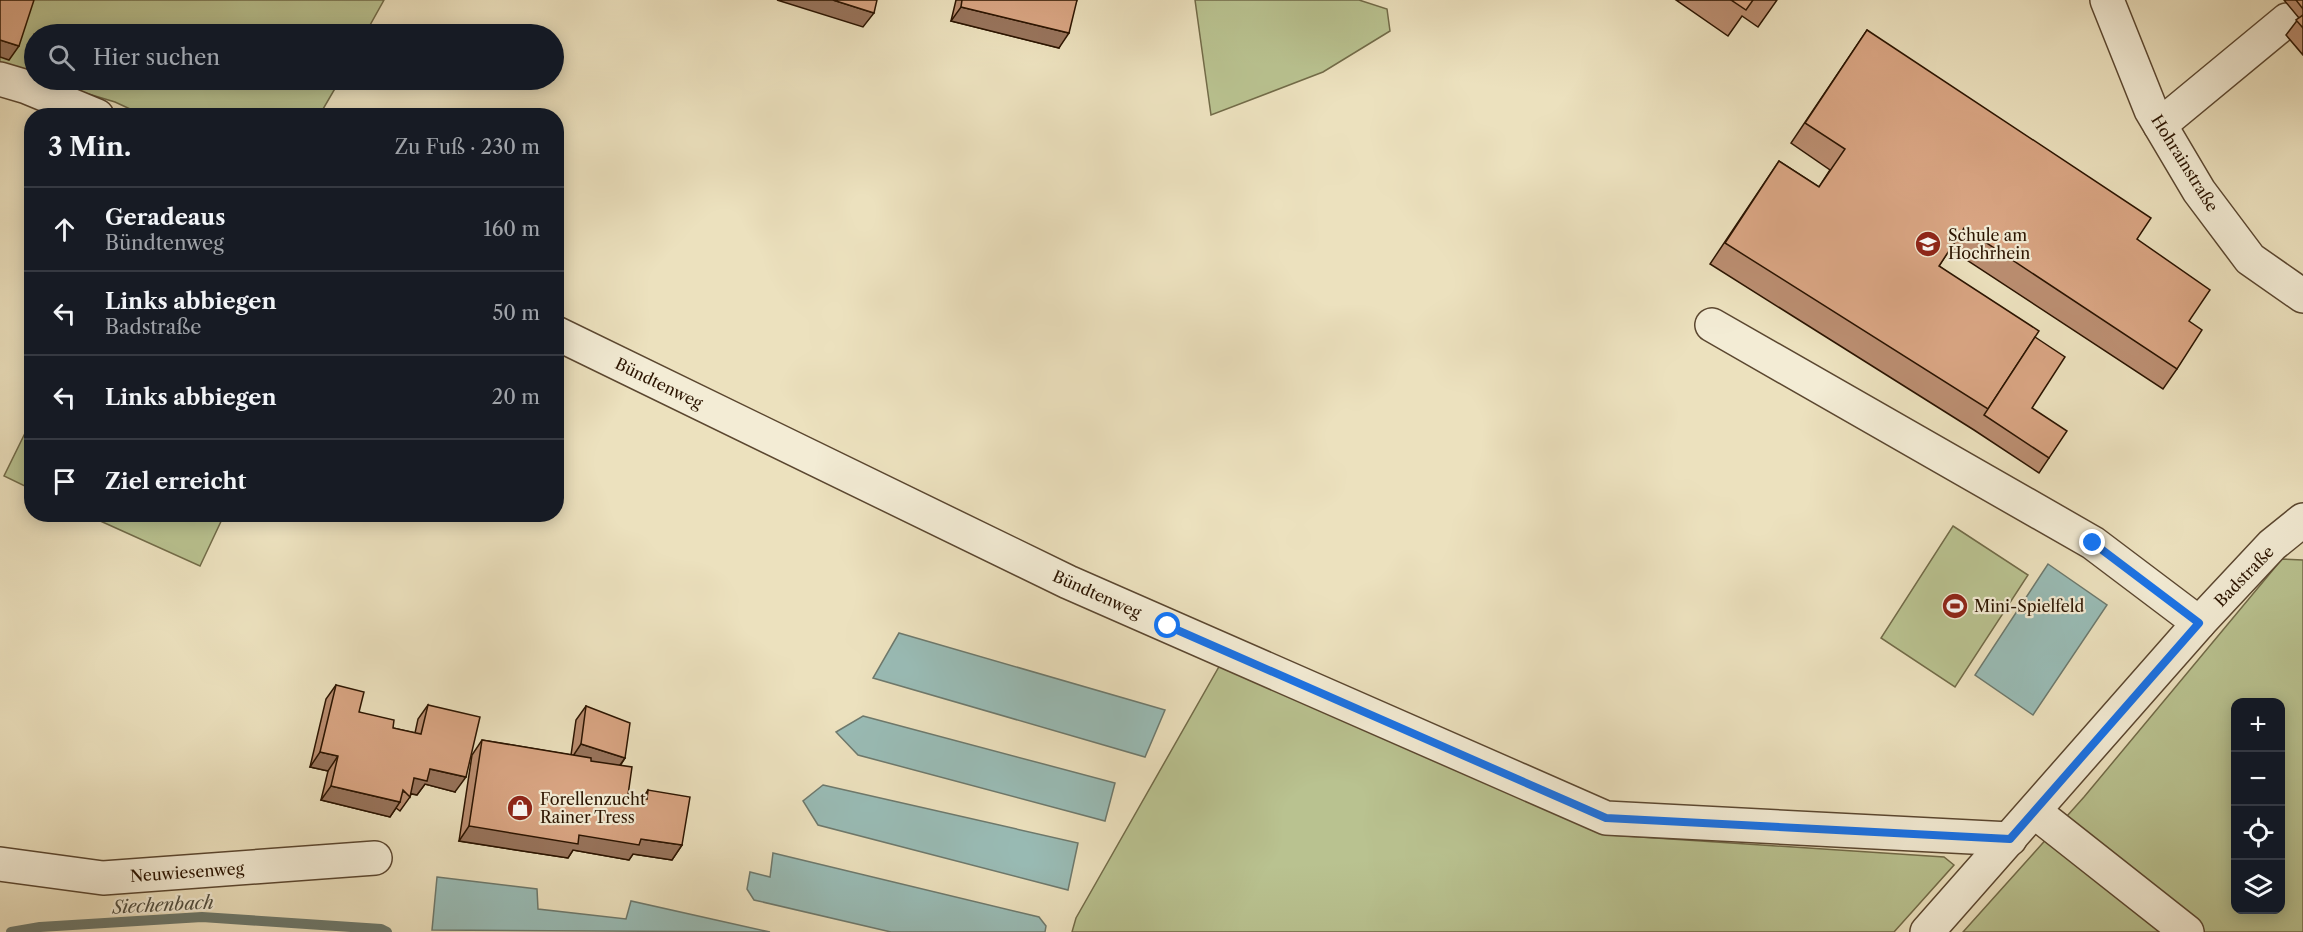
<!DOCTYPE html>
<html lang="de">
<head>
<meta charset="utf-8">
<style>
  body { margin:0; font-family:"Libre Caslon Text",serif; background:#242831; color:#f1f3f6 }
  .controls { position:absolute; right:18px; bottom:18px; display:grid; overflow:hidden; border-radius:12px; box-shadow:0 3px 15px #0003 }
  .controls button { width:54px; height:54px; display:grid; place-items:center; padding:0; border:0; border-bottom:2px solid #363941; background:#171b24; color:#f1f3f6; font:30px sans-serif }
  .stop { position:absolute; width:18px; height:18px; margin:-14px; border:4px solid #1a73e8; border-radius:50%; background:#fff }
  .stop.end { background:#1a73e8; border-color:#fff; box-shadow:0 2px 6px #0008 }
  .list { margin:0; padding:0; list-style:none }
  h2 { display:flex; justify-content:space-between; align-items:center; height:78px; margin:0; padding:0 24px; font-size:26px }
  h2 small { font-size:20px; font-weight:400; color:#9ea1a6 }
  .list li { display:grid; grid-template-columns:39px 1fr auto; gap:18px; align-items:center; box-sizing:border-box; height:84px; padding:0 24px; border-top:2px solid #363941 }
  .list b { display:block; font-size:22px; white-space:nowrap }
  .list p { margin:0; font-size:20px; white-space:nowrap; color:#9ea1a6 }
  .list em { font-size:20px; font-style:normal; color:#9ea1a6 }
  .icon { flex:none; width:33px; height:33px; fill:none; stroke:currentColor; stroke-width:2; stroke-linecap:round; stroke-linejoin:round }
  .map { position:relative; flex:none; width:2303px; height:932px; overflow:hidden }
  .search { position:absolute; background:#171b24; box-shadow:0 3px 15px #0003; left:24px; top:24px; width:540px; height:66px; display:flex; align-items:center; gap:15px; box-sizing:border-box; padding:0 21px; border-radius:33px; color:#9ea1a6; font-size:22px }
  .panel { position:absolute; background:#171b24; box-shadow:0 3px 15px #0003; left:24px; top:108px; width:540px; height:414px; border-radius:24px }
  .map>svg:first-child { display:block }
</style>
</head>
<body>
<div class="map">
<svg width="2303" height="932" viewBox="0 0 2303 932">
  <rect width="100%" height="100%" fill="#ece1be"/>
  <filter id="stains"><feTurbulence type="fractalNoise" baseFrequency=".00333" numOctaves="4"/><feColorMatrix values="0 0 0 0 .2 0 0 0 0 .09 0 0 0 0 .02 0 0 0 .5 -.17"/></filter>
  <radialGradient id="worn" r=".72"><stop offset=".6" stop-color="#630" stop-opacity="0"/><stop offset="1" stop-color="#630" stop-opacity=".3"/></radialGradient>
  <!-- green -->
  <g fill="#b9c290" stroke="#726b48" stroke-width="1.5" fill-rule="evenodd">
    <polygon points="0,0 384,0 365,34 34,34 34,77 0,67"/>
    <polygon points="1195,0 1359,0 1387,9 1390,31 1323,72 1211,115"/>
    <polygon points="42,80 340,80 319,116 143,115 115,102"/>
    <polygon points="31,421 32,489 31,489 4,476"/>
    <polygon points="87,515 224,515 200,566"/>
    <polygon points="1953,526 2028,575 1955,687 1881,638"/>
    <path d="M 2282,559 L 2303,560 L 2303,932 L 1963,932 L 2084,797 ZM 2236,702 L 2280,702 L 2280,910 L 2236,910 Z"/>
    <polygon points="1220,665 1610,835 1944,857 1954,865 1894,932 1072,932 1076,918"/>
  </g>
  <!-- water -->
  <g fill="#99bcb6" stroke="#6d796d" stroke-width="1.5">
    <polygon points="2048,564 2107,605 2033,715 1975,675"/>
    <polygon points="899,633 1165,710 1145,757 873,678"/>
    <polygon points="863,716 1115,783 1105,821 858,755 836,732"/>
    <polygon points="823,785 1078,843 1068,890 818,825 803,801"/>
    <polygon points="773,853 1039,917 1046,926 1045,932 891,932 754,900 747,889 750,872 770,877"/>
    <polygon points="437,877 537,889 538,909 626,919 631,901 770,932 432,930"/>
  </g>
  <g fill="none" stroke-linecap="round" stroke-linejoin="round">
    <!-- stream -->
    <polyline stroke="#6d796d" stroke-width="10" points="11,932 40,927 202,917 381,929 387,932"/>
    <!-- minor casing -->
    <g stroke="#5b4730" stroke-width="36">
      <g id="minor">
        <polyline points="2107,0 2151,110 2199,191 2250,259 2303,296"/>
        <polyline points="0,79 27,87 97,116"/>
        <polyline points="2160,125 2287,20"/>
        <polyline points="1712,325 2093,543 2199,623"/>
        <polyline points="556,333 1068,582 1606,818 2010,839"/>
        <polyline points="2035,812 2187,932"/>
        <polyline points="0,864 103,878 375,858"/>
        <polyline points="1927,932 2199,623 2272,545 2303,520"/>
      </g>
    </g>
    <!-- minor -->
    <use href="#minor" stroke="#f3ecd5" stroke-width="33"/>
  </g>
  <!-- wall -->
  <g fill="#bb8e71" stroke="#2b1400" stroke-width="1.5">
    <polygon points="956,0 1077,0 1059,48 951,21"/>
    <polygon points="1676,0 1777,0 1758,27 1742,16 1728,36"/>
    <polygon points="2284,0 2303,0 2303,55 2286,35 2299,18"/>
    <polygon points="1867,30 2137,239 2189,321 2177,369 2163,389 1950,249 1939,266 2035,337 2032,408 2049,458 2039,473 1974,430 1710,264 1779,161 1819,187 1830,170 1791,143"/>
    <polygon points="336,685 359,712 393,728 415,733 418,719 428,705 455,792 425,784 417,795 411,794 410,797 400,811 396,808 390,817 321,800 328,771 310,767 326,699"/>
    <polygon points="586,706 625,758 620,766 628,795 643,798 648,790 682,845 672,860 633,854 629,860 573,850 568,858 459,841 472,755 482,740 571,755 576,720"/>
  </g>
  <!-- shaded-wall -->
  <g fill="#98745c" stroke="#2b1400" stroke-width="1.5">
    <polygon points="777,0 833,0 874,13 863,27"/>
    <polygon points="961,7 1069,33 1059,48 951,21"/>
    <polygon points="0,40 19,46 9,60 0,57"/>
    <polygon points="581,744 625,758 615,772 571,759"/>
    <polygon points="320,752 338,756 328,771 310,767"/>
    <polygon points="430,769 466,777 455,792 425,784 417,795 404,792 414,778"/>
    <polygon points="331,786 400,802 390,817 321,800"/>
    <polygon points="469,826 641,839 682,845 672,860 633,854 629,860 573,850 568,858 459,841"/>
  </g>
  <!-- building -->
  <g fill="#d9a583" stroke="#2b1400" stroke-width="1.5">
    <polygon points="0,0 34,0 19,46 0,40"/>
    <polygon points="833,0 877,0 874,13"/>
    <polygon points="962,0 1077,0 1069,33 961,7"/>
    <polygon points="1731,0 1753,0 1746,10"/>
    <polygon points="2296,0 2303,0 2303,9"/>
    <polygon points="2303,15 2303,28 2296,20"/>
    <polygon points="1867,30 2151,218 2137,239 2210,290 2189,321 2202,330 2177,369 1964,228 1939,266 2039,331 1988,409 1725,243 1779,161 1819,187 1845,149 1805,123"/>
    <polygon points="2035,337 2065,357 2032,408 2067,431 2049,458 1984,415"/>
    <polygon points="336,685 364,692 359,712 394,720 393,728 421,734 428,705 480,717 466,777 430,769 427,781 414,778 410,797 403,790 400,802 331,786 338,756 320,752"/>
    <polygon points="586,706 630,723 625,758 581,744"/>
    <polygon points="482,740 591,758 591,761 632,767 628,795 647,799 648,790 690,797 682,845 641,839 639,845 579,835 578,844 469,826"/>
  </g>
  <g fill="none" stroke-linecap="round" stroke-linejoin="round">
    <!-- route -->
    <polyline stroke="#1a73e8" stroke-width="8" points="1168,626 1606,818 2010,839 2199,623 2093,543"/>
  </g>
  <!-- icons -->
  <defs>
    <g id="school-disc" transform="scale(1.35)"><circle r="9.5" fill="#8f2418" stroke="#f3ecd5"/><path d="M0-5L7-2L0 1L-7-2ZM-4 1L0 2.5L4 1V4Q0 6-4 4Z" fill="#fff"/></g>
    <g id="stadium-disc" transform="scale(1.35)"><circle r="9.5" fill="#8f2418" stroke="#f3ecd5"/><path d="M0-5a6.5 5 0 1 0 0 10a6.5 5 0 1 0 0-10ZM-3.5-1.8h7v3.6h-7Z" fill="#fff"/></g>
    <g id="shop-disc" transform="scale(1.35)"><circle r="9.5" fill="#8f2418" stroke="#f3ecd5"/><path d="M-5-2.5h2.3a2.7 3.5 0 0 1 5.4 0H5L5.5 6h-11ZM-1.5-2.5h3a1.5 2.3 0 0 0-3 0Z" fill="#fff"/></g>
  </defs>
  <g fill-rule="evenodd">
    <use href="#school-disc" x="1928" y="244"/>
    <use href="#stadium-disc" x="1955" y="606"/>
    <use href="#shop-disc" x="520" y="808"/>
  </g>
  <g text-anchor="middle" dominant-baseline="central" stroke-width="4.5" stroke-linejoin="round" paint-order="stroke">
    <!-- street labels -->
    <g font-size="16" fill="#2b1400" stroke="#f3ecd5">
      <text transform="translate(2185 163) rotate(58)">Hohrainstraße</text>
      <text transform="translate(659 383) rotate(26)">Bündtenweg</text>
      <text transform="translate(2244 576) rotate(-46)">Badstraße</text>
      <text transform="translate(1097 594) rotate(24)">Bündtenweg</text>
      <text transform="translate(187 872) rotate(-4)">Neuwiesenweg</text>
    </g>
    <!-- poi labels -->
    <g font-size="16" fill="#2b1400" stroke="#f3ecd5" text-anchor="start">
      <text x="1948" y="235">Schule am<tspan x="1948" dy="18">Hochrhein</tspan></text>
      <text x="1974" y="606">Mini-Spielfeld</text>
      <text x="540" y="799">Forellenzucht<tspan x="540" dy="18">Rainer Tress</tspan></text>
    </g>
    <!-- water labels -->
    <g font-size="18" font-style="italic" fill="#524f40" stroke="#f3ecd5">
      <text transform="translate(163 905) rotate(-3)">Siechenbach</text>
    </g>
  </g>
  <rect width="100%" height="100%" filter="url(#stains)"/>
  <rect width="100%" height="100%" fill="url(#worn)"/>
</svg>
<div class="controls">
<button>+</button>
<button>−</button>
<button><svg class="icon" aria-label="locate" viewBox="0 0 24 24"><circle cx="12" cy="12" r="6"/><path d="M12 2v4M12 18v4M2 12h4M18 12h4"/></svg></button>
<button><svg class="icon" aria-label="layers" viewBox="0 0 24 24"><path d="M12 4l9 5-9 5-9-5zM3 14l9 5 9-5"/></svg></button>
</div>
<div class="stop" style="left:1168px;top:626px"></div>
<div class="stop end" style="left:2093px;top:543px"></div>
<div class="search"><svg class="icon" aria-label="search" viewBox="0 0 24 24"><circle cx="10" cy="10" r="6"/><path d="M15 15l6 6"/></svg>Hier suchen</div>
<section class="panel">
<h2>3 Min.<small>Zu Fuß · 230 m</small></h2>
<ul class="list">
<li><svg class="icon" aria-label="ahead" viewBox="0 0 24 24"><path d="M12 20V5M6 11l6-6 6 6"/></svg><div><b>Geradeaus</b><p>Bündtenweg</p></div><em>160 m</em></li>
<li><svg class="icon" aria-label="left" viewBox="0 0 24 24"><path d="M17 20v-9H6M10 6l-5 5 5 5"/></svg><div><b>Links abbiegen</b><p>Badstraße</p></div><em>50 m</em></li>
<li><svg class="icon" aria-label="left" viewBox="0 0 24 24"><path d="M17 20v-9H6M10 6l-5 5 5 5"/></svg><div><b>Links abbiegen</b></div><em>20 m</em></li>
<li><svg class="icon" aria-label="arrive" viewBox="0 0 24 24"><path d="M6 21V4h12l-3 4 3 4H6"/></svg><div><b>Ziel erreicht</b></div></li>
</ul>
</section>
</div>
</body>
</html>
